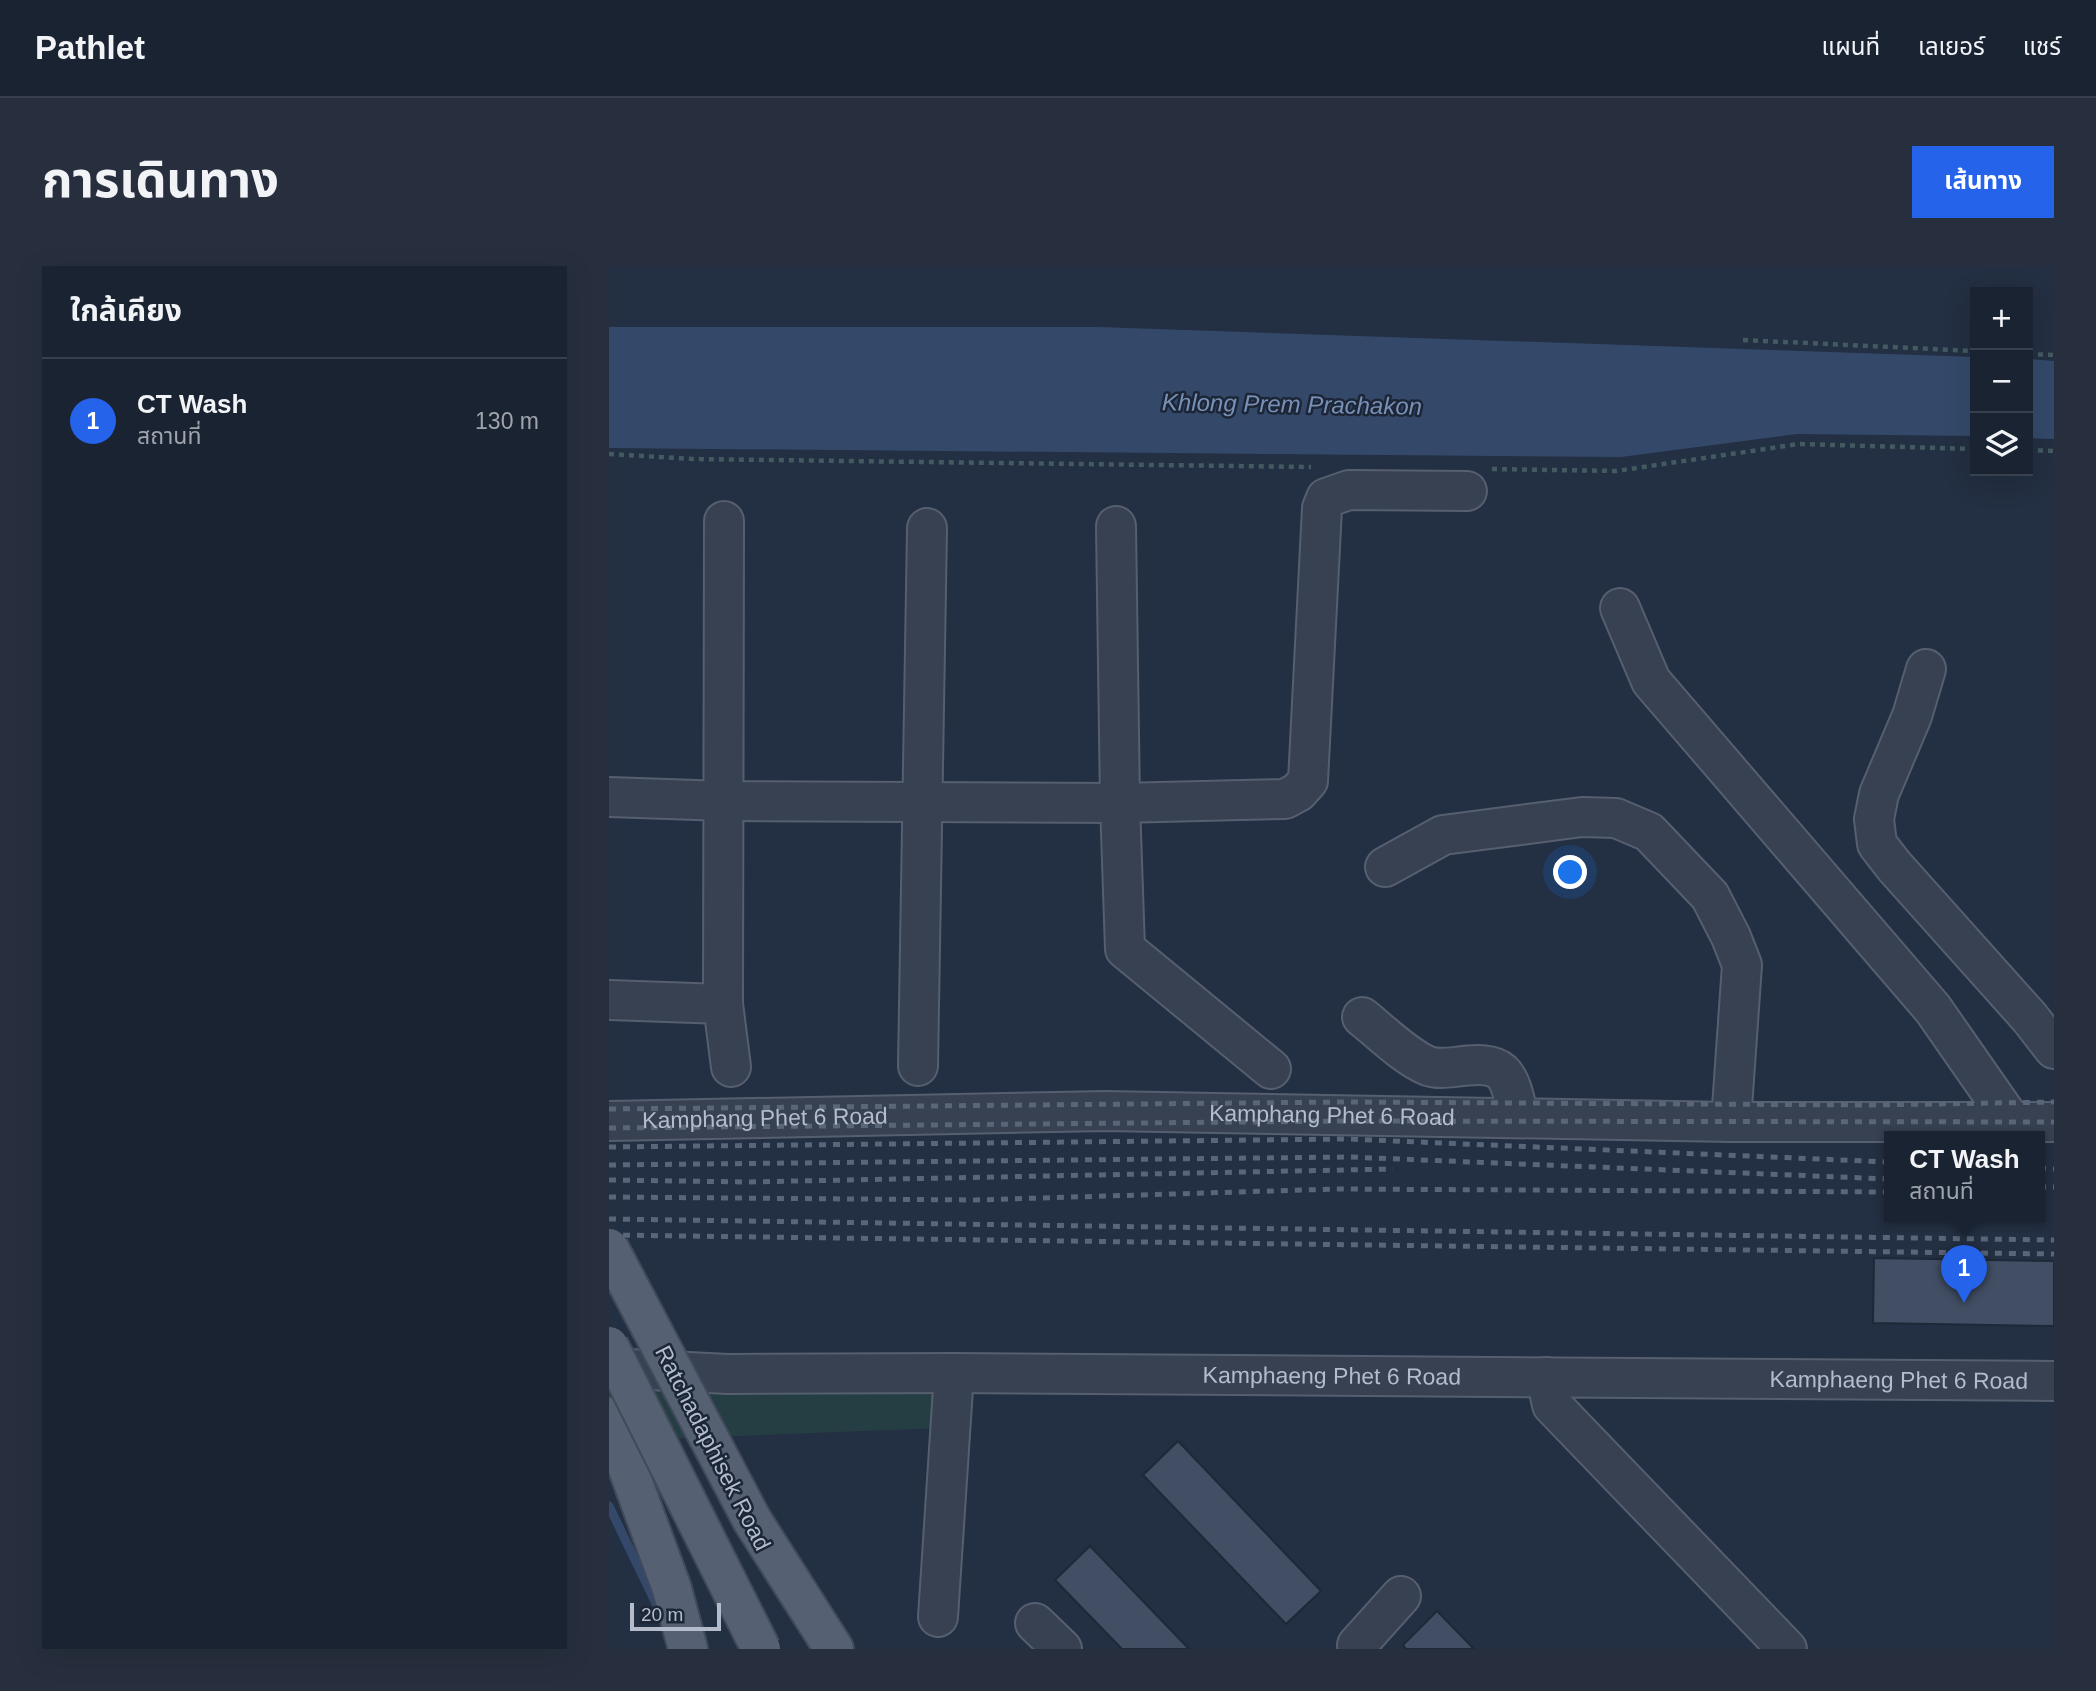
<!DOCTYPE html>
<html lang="th">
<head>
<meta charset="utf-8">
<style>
  body { margin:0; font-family:Arial,"Noto Sans Thai",sans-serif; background:#272f3e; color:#f1f3f6 }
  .controls { position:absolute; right:21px; top:21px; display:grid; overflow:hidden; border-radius:0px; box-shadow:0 7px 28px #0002 }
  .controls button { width:63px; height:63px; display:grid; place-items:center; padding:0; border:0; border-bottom:2px solid #38404d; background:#1a2332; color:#f1f3f6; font:35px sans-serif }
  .scale { position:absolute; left:21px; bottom:18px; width:91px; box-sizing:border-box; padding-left:7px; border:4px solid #b4bccc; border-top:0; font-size:19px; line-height:24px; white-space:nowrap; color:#b4bccc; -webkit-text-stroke:5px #1c2637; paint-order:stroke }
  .you { position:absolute; left:962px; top:607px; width:24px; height:24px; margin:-18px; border:5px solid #fff; border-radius:50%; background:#1a73e8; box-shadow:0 0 0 10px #1a73e833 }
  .badge { display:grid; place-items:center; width:46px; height:46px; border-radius:50%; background:#2563eb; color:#fff; font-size:23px; font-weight:700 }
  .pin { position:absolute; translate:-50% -58px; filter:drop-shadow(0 2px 4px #0008) }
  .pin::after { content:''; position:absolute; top:37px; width:24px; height:21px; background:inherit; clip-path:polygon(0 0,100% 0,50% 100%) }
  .popup { position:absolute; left:1275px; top:865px; width:161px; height:91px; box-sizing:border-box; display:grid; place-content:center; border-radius:0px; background:#1a2332; filter:drop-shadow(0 2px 5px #0005); font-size:23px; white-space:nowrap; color:#9fa4ac }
  .popup b { font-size:26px; color:#f1f3f6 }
  .popup::after { content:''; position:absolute; left:50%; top:100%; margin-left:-14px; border:14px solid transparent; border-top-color:#1a2332 }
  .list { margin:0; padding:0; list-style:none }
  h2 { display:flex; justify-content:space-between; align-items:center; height:91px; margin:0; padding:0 28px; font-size:30px }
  h2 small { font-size:23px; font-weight:400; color:#9fa4ac }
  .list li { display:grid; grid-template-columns:46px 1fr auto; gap:21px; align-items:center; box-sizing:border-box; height:126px; padding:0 28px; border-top:2px solid #38404d }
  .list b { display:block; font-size:26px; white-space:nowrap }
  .list p { margin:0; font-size:23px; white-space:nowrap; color:#9fa4ac }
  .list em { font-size:23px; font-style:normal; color:#9fa4ac }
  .icon { flex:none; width:38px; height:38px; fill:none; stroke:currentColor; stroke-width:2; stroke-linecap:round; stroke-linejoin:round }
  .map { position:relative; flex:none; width:1445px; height:1383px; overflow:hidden; border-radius:0px }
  header { display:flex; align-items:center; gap:42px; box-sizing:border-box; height:98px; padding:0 35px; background:#1a2332; border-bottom:2px solid #38404d }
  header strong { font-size:33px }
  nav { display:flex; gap:38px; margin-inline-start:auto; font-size:24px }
  .intro { display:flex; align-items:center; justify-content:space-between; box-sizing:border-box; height:168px; padding:0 42px }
  h1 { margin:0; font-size:49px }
  .button { padding:18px 32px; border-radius:0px; background:#2563eb; color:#fff; font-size:24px; font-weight:700 }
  main { display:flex; gap:42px; padding:0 42px }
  aside { flex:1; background:#1a2332; border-radius:0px; box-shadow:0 7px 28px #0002 }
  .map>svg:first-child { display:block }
</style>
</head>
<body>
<header>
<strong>Pathlet</strong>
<nav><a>แผนที่</a><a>เลเยอร์</a><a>แชร์</a></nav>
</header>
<div class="intro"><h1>การเดินทาง</h1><a class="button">เส้นทาง</a></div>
<main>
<aside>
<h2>ใกล้เคียง<small></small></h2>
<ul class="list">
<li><span class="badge">1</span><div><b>CT Wash</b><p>สถานที่</p></div><em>130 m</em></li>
</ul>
</aside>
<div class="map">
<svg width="1445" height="1383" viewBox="0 0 1445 1383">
  <rect width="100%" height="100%" fill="#232f42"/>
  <!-- green -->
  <polygon fill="#253e43" points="0,1112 335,1117 332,1162 0,1175"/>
  <!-- water -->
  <g fill="#34496a">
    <polygon points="0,61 489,61 1366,91 1366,170 1188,168 1012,191 0,182"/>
    <polygon points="1419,93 1445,95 1445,173 1419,172"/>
  </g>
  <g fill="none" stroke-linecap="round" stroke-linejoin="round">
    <!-- stream -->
    <polyline stroke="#34496a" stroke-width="9" points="0,1240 53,1350"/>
  </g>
  <!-- building -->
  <g fill="#414e64" stroke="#1e2839" stroke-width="2">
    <polygon points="1265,992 1445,995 1445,1060 1264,1057"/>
    <polygon points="569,1175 712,1325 677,1358 534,1209"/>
    <polygon points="481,1280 580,1383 513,1383 446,1314"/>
    <polygon points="828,1345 865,1383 797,1383 794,1379"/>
  </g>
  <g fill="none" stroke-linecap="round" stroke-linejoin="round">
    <!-- minor casing -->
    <g stroke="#555f6f" stroke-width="42">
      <g id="minor">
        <polyline points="115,255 114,738 122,801"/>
        <polyline points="507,260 511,537 516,683 662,803"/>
        <polyline points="1011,342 1042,415 1324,743 1402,855"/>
        <polyline points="1317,403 1303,450 1270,528 1265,553 1268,578 1285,600 1421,752 1445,783"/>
        <polyline points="0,531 116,535 511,537 676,533 689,526 699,515 713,242 717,232 740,224 858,225"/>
        <polyline points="776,601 834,569 973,551 1007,552 1040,566 1101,630 1122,671 1133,699 1122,856"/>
        <polyline points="0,734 114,738"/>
        <path d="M 753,751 C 772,766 797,791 819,800 C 828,803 837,802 846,801 C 897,794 899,805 910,851"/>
        <polyline points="309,800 318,262"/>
        <path id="s1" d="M 0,855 L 496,845 L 1122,856 L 1445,856"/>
        <path id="s2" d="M 0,1102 L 119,1108 L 345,1107 L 1445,1115"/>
        <polyline points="937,1111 943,1139 1178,1383"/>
        <polyline points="329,1351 345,1107"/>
        <polyline points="426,1357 453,1383"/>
        <polyline points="748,1379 792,1330"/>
      </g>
    </g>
    <!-- major casing -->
    <g stroke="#414a5b" stroke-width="42">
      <g id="major">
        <polyline points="0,1151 63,1323 79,1383"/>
        <polyline points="143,1254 225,1383"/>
      </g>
    </g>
    <!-- path -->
    <g stroke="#435b60" stroke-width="4.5" stroke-dasharray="5 5" stroke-linecap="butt">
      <polyline points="1134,74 1366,85"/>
      <polyline points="1419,88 1445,89"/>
      <polyline points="1419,184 1445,185"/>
      <polyline points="0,188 84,193 702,201"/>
      <polyline points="883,203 1007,205 1190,178 1366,183"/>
    </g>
    <!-- minor -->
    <use href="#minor" stroke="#374152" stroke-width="38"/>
    <!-- major -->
    <use href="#major" stroke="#556072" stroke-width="38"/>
    <!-- rail -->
    <g stroke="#596579" stroke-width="5" stroke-dasharray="7 7" stroke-linecap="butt">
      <polyline points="0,843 737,836 1264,839 1445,836"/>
      <polyline points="0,862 738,855 1445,856"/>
      <polyline points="0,881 739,873 1280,896"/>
      <polyline points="0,899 740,891 1280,913"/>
      <polyline points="1430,902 1445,903"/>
      <polyline points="0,914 138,916 784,903"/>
      <polyline points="1430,921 1445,921"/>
      <polyline points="0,931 366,934 728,923 1280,926"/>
      <polyline points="0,953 1445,974"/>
      <polyline points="0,969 1445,988"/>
    </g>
    <!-- major-bridge casing -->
    <g stroke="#414a5b" stroke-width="42" stroke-linecap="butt">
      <g id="major-bridge">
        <polyline points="0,982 143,1254"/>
        <polyline points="0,1080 152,1383"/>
      </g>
    </g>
    <!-- major-bridge -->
    <use href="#major-bridge" stroke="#556072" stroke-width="38"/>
  </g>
  <g text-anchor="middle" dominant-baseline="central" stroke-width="5" stroke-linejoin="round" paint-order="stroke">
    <!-- street labels -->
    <g font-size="23" fill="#b4bccc" stroke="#1c2637">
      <text stroke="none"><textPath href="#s1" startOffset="723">Kamphang Phet 6 Road</textPath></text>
      <text stroke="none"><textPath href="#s1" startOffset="156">Kamphang Phet 6 Road</textPath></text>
      <text stroke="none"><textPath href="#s2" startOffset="723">Kamphaeng Phet 6 Road</textPath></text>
      <text stroke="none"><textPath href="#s2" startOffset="1290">Kamphaeng Phet 6 Road</textPath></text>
      <text transform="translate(104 1182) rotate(63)">Ratchadaphisek Road</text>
    </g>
    <!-- water labels -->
    <g font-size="24" font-style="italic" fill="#7890b6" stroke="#1c2637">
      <text transform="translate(683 138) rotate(1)">Khlong Prem Prachakon</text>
    </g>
  </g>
</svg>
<div class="controls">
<button>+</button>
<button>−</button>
<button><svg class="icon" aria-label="layers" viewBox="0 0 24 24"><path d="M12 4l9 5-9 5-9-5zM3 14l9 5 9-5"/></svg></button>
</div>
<div class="scale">20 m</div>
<div class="you"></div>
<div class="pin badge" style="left:1355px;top:1037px">1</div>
<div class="popup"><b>CT Wash</b>สถานที่</div>
</div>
</main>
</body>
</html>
